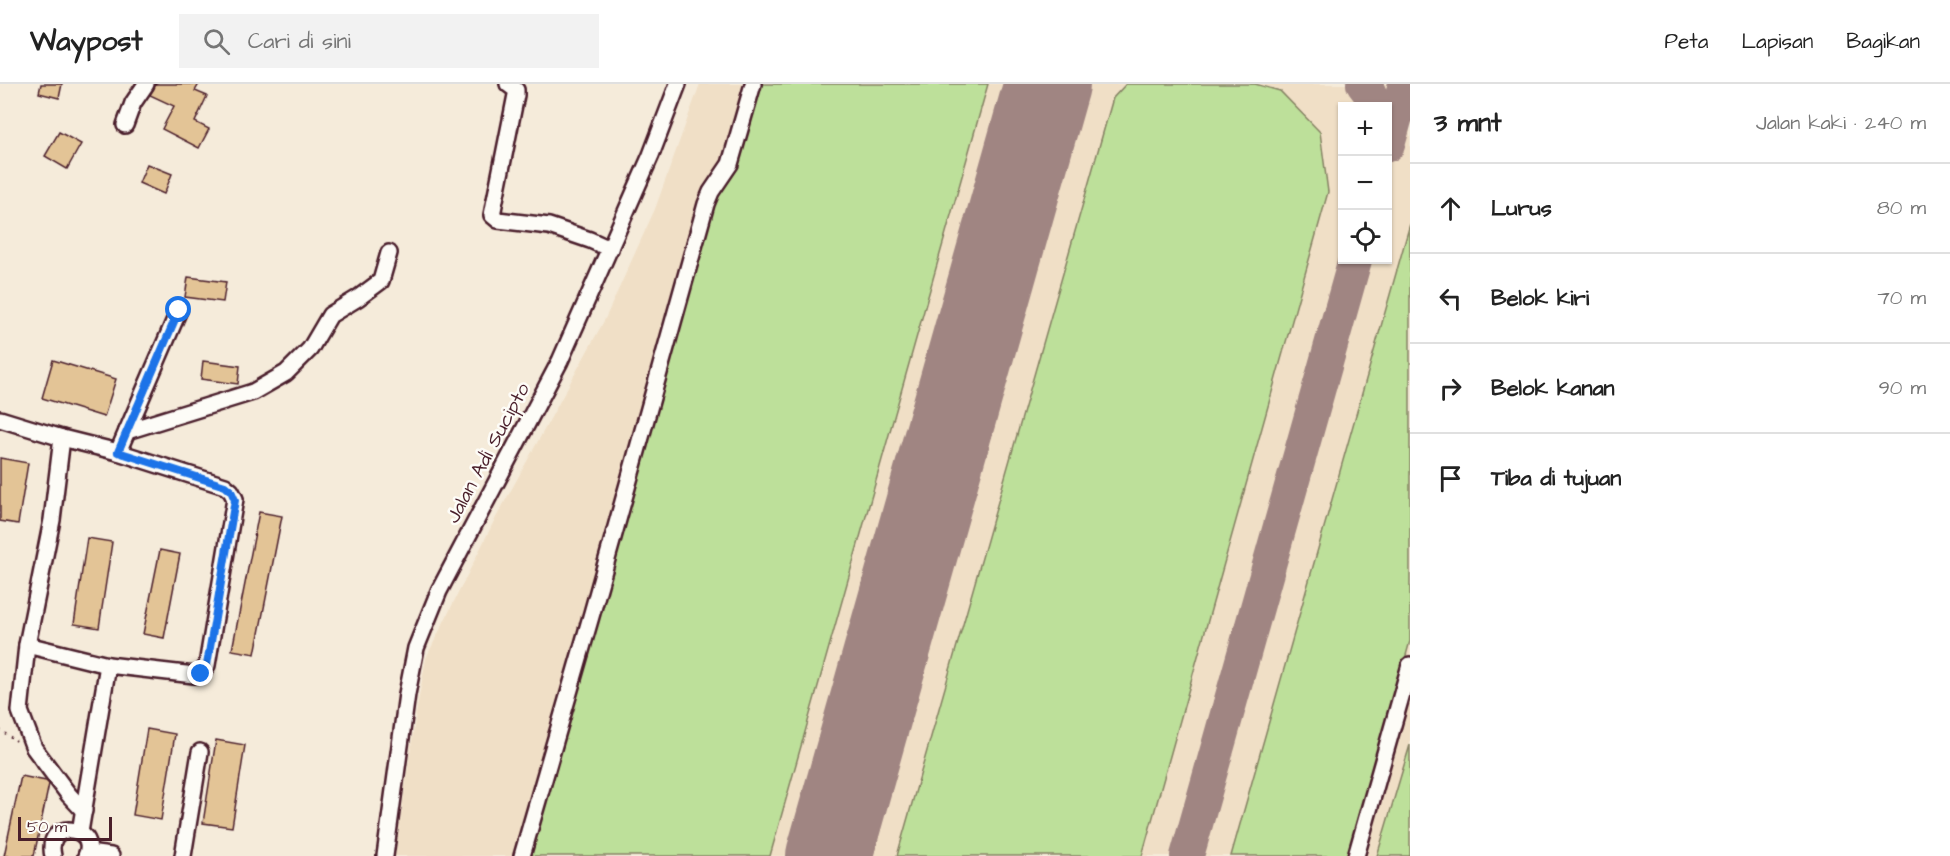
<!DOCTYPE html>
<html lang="id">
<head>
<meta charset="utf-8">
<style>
  body { margin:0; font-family:"Architects Daughter",sans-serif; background:#f2f2f2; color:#222 }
  .controls { position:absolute; right:18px; top:18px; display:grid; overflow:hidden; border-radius:0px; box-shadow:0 2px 4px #0004 }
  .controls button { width:54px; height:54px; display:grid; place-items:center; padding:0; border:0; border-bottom:2px solid #e0e0e0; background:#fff; color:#222; font:30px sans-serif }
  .scale { position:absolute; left:18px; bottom:15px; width:94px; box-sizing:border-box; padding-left:6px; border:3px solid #4a1f2b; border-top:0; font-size:16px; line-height:21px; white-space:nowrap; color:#4a1f2b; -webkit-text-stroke:4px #fdfcf7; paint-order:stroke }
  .stop { position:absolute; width:18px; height:18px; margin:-14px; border:4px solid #1a73e8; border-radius:50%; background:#fff }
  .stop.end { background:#1a73e8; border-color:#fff; box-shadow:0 2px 6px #0008 }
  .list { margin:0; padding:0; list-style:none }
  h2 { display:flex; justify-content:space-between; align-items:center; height:78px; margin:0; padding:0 24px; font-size:26px }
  h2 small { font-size:20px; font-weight:400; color:#767676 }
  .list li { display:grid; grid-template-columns:39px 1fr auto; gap:18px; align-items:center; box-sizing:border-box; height:90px; padding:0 24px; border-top:2px solid #e0e0e0 }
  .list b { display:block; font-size:22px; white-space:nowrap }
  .list em { font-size:20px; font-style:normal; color:#767676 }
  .icon { flex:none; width:33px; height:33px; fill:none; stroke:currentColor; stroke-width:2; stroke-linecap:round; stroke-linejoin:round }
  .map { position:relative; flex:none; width:1410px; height:772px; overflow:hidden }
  header { display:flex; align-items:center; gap:36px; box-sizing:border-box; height:84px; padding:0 30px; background:#fff; border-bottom:2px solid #e0e0e0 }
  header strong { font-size:28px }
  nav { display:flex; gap:33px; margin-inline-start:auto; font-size:21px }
  .search { width:420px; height:54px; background:#f2f2f2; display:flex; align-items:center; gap:15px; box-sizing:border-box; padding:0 21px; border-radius:0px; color:#767676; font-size:22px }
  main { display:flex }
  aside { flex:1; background:#fff }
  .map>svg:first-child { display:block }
</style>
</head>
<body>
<header>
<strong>Waypost</strong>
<div class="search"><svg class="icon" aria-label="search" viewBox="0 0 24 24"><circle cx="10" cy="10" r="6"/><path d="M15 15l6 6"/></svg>Cari di sini</div>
<nav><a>Peta</a><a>Lapisan</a><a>Bagikan</a></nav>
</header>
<main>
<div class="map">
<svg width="1410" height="772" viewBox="0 0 1410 772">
  <rect width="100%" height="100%" fill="#f5ebda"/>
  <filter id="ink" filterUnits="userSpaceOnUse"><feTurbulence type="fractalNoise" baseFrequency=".0167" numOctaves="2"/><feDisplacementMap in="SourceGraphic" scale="12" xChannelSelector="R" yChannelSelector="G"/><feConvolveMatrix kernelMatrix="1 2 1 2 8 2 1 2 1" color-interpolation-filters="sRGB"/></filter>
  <g filter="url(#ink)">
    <!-- built -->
    <path fill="#f0dfc6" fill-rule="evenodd" d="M 700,0 L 1410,0 L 1410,772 L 395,772 L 416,629 L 426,574 L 492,441 L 605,235 L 655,125 ZM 1342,22 L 1388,22 L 1388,176 L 1342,176 Z"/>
    <!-- green -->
    <g fill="#bde09a" stroke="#848062" stroke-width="1.5">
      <polygon points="760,0 988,0 770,772 530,772 714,118 737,84"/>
      <polygon points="1126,0 1255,0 1280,7 1320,48 1328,108 1142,772 897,772 1113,14"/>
      <polygon points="1410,140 1410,557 1350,772 1231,772"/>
      <polygon points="1410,661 1410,772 1377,772"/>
    </g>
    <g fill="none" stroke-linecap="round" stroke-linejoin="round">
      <!-- taxiway -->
      <g stroke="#a08582" stroke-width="34">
        <polyline points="1363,0 1369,8 1375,22"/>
        <polyline points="1388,61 1405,0"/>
        <polyline points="1187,772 1355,176"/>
      </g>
      <!-- runway -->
      <polyline stroke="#a08582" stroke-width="86" points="829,772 1047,0"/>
    </g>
    <!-- building -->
    <g fill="#e3c496" stroke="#4a1f2b" stroke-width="1.5">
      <polygon points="41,0 62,0 59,14 39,9"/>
      <polygon points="156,0 199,0 195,7 207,12 195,38 209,45 199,64 162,45 174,22 150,11"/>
      <polygon points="59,48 81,60 67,85 45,72"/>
      <polygon points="147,80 172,90 164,110 139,99"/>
      <polygon points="188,193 226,198 223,218 185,213"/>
      <polygon points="53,276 116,295 104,333 42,314"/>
      <polygon points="203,277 240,282 238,300 201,295"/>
      <polygon points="0,374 28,379 18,440 0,437"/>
      <polygon points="259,428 282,432 255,570 232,566"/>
      <polygon points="87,454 112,458 99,544 74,540"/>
      <polygon points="160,466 180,470 164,554 143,550"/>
      <polygon points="147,645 175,650 161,736 133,731"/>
      <polygon points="216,656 245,661 232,743 203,739"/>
      <polygon points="21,692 46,697 49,700 34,772 4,772"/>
    </g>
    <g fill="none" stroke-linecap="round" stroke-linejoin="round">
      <!-- minor casing -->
      <g stroke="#4a1f2b" stroke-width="20">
        <g id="minor">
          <polyline points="508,0 516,6 516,11 492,131 498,136 549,142 590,156 610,165"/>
          <polyline points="125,41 133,19 146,0"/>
          <polyline points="0,335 62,354 118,368 179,226"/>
          <polyline points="127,347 253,308 286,289 310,265 330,231 358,214 381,197 389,169"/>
          <polyline points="62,354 52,436 27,561 20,627 34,664 69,711 84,727"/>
          <polyline points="27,561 108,581"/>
          <polyline points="80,748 108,581 194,591 201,590 207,581 235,415 231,407 225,402 118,368"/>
          <polyline points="88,769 111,772"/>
          <path d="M 53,772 C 44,733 100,742 86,772"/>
          <polyline points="183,772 200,668"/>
          <polyline points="385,772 407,610 416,564 439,507 560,277 651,71 678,0"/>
          <polyline points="522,772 592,529 706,120 711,108 730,80 753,0"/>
          <polyline points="1356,772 1410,581"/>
        </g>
      </g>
      <!-- path -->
      <polyline stroke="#4a1f2b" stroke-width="2" stroke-dasharray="1.5 4.5" stroke-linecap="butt" points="0,646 18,658"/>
      <!-- minor -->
      <use href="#minor" stroke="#fdfcf7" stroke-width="15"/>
    </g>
  </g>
  <g fill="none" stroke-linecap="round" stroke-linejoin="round" filter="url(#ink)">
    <!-- route -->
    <polyline stroke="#1a73e8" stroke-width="8" points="179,226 118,368 225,402 231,407 235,416 207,581 201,590"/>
  </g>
  <g text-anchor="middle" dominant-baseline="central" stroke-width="5" stroke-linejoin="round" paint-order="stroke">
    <!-- street labels -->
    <g font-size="20" fill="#4a1f2b" stroke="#fdfcf7">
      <text transform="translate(488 369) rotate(-62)">Jalan Adi Sucipto</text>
    </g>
  </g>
</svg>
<div class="controls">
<button>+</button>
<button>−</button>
<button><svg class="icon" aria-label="locate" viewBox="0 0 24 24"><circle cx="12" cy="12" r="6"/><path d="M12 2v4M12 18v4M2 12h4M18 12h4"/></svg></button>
</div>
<div class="scale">50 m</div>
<div class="stop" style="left:179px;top:226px"></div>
<div class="stop end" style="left:201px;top:590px"></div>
</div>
<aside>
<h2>3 mnt<small>Jalan kaki · 240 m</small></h2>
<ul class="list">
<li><svg class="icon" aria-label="ahead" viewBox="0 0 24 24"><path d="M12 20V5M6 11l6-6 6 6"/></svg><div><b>Lurus</b></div><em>80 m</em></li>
<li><svg class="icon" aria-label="left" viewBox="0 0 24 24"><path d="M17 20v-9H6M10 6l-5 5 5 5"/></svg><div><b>Belok kiri</b></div><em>70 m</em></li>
<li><svg class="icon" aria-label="right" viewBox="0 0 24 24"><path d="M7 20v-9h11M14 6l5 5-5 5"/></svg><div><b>Belok kanan</b></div><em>90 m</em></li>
<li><svg class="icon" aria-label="arrive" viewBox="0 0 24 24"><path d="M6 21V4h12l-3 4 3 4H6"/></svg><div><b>Tiba di tujuan</b></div></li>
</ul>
</aside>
</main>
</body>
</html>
